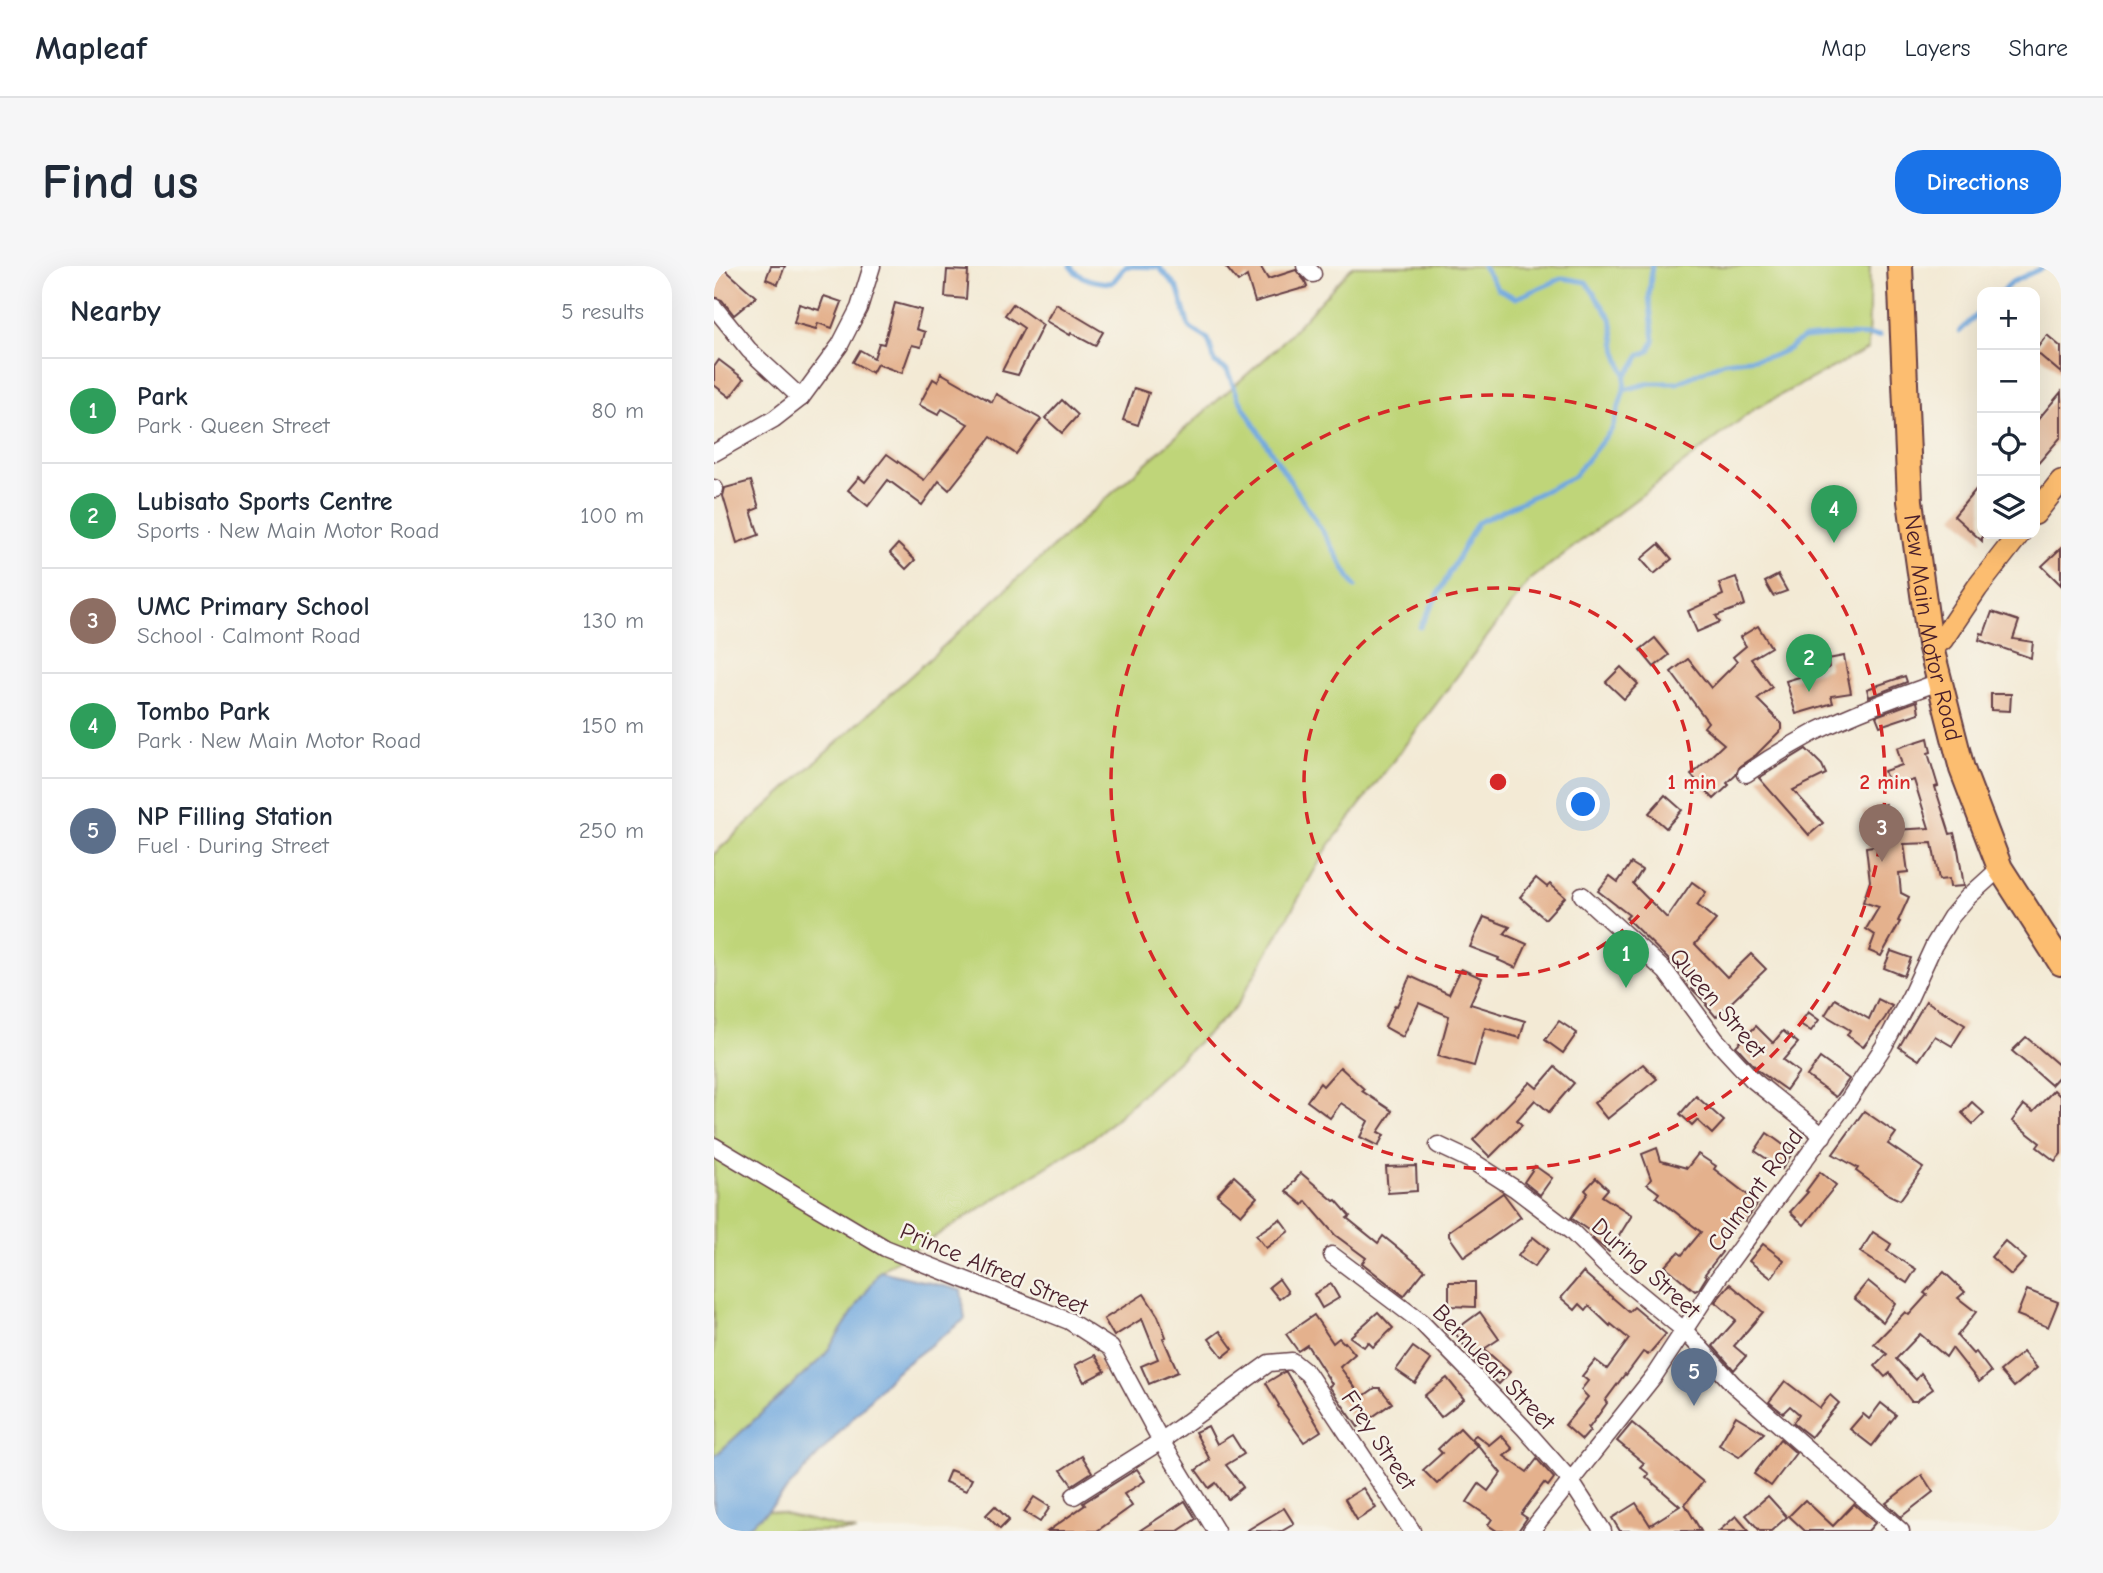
<!DOCTYPE html>
<html lang="en">
<head>
<meta charset="utf-8">
<style>
  body { margin:0; font-family:"Comic Neue",sans-serif; background:#f6f6f7; color:#1f2937 }
  .controls { position:absolute; right:21px; top:21px; display:grid; overflow:hidden; border-radius:14px; box-shadow:0 7px 28px #0002 }
  .controls button { width:63px; height:63px; display:grid; place-items:center; padding:0; border:0; border-bottom:2px solid #e0e1e3; background:#fff; color:#1f2937; font:35px sans-serif }
  .you { position:absolute; left:870px; top:539px; width:24px; height:24px; margin:-18px; border:5px solid #fff; border-radius:50%; background:#1a73e8; box-shadow:0 0 0 10px #1a73e833 }
  .badge { display:grid; place-items:center; width:46px; height:46px; border-radius:50%; background:#1a73e8; color:#fff; font-size:23px; font-weight:700 }
  .pin { position:absolute; translate:-50% -58px; filter:drop-shadow(0 2px 4px #0008) }
  .pin::after { content:''; position:absolute; top:37px; width:24px; height:21px; background:inherit; clip-path:polygon(0 0,100% 0,50% 100%) }
  .list { margin:0; padding:0; list-style:none }
  h2 { display:flex; justify-content:space-between; align-items:center; height:91px; margin:0; padding:0 28px; font-size:30px }
  h2 small { font-size:23px; font-weight:400; color:#747a83 }
  .list li { display:grid; grid-template-columns:46px 1fr auto; gap:21px; align-items:center; box-sizing:border-box; height:105px; padding:0 28px; border-top:2px solid #e0e1e3 }
  .list b { display:block; font-size:26px; white-space:nowrap }
  .list p { margin:0; font-size:23px; white-space:nowrap; color:#747a83 }
  .list em { font-size:23px; font-style:normal; color:#747a83 }
  .icon { flex:none; width:38px; height:38px; fill:none; stroke:currentColor; stroke-width:2; stroke-linecap:round; stroke-linejoin:round }
  .map { position:relative; flex:none; width:1347px; height:1265px; overflow:hidden; border-radius:28px }
  header { display:flex; align-items:center; gap:42px; box-sizing:border-box; height:98px; padding:0 35px; background:#fff; border-bottom:2px solid #e0e1e3 }
  header strong { font-size:33px }
  nav { display:flex; gap:38px; margin-inline-start:auto; font-size:24px }
  .intro { display:flex; align-items:center; justify-content:space-between; box-sizing:border-box; height:168px; padding:0 42px }
  h1 { margin:0; font-size:49px }
  .button { padding:18px 32px; border-radius:28px; background:#1a73e8; color:#fff; font-size:24px; font-weight:700 }
  main { display:flex; gap:42px; padding:0 42px }
  aside { flex:1; background:#fff; border-radius:28px; box-shadow:0 7px 28px #0002 }
  .map>svg:first-child { display:block }
</style>
</head>
<body>
<header>
<strong>Mapleaf</strong>
<nav><a>Map</a><a>Layers</a><a>Share</a></nav>
</header>
<div class="intro"><h1>Find us</h1><a class="button">Directions</a></div>
<main>
<aside>
<h2>Nearby<small>5 results</small></h2>
<ul class="list">
<li><span class="badge" style="background:#2e9e5b">1</span><div><b>Park</b><p>Park · Queen Street</p></div><em>80 m</em></li>
<li><span class="badge" style="background:#2e9e5b">2</span><div><b>Lubisato Sports Centre</b><p>Sports · New Main Motor Road</p></div><em>100 m</em></li>
<li><span class="badge" style="background:#8d6e63">3</span><div><b>UMC Primary School</b><p>School · Calmont Road</p></div><em>130 m</em></li>
<li><span class="badge" style="background:#2e9e5b">4</span><div><b>Tombo Park</b><p>Park · New Main Motor Road</p></div><em>150 m</em></li>
<li><span class="badge" style="background:#5c6f8a">5</span><div><b>NP Filling Station</b><p>Fuel · During Street</p></div><em>250 m</em></li>
</ul>
</aside>
<div class="map">
<svg width="1347" height="1265" viewBox="0 0 1347 1265">
  <rect width="100%" height="100%" fill="#f7f3e8"/>
  <filter id="ink" filterUnits="userSpaceOnUse"><feTurbulence type="fractalNoise" baseFrequency=".0143" numOctaves="2"/><feDisplacementMap in="SourceGraphic" scale="14" xChannelSelector="R" yChannelSelector="G"/><feConvolveMatrix kernelMatrix="1 2 1 2 8 2 1 2 1" color-interpolation-filters="sRGB"/></filter>
  <filter id="wash" filterUnits="userSpaceOnUse"><feTurbulence type="fractalNoise" baseFrequency=".00686" numOctaves="4" result="noise"/><feDisplacementMap in="SourceGraphic" scale="28" xChannelSelector="R" yChannelSelector="G"/><feGaussianBlur stdDeviation="1.57" result="paint"/><feColorMatrix in="noise" values="0 0 0 0 0 0 0 0 0 0 0 0 0 0 0 0 0 1.4 0 .05"/><feComposite in="paint" operator="in"/></filter>
  <g filter="url(#wash)">
    <rect width="100%" height="100%" fill="#f3ead5"/>
    <!-- green -->
    <g fill="#bfd579" stroke="#847a52" stroke-width="2">
      <polygon points="639,0 1156,0 1154,83 1042,142 816,314 614,581 522,741 385,868 166,1005 110,1090 0,1191 0,588 416,211 562,83"/>
      <polygon points="54,1244 142,1265 29,1265"/>
    </g>
    <!-- water -->
    <polygon fill="#6fa8df" stroke="#5c6485" stroke-width="2" points="166,1005 247,1024 251,1053 181,1106 54,1244 29,1265 0,1265 0,1191 110,1090"/>
    <g fill="none" stroke-linecap="round" stroke-linejoin="round">
      <!-- stream -->
      <g stroke="#6fa8df" stroke-width="5">
        <path d="M 356,0 C 366,14 382,16 398,17 L 412,0 L 445,1 L 464,23 L 475,61 L 494,73 L 501,97 L 513,104 L 524,131 L 541,160 L 612,271 L 641,321"/>
        <polyline points="769,0 784,23 802,32 849,12 872,16 897,52 903,86 911,109"/>
        <polyline points="1287,26 1298,16 1332,0"/>
        <polyline points="1246,65 1268,44"/>
        <polyline points="910,124 911,109 922,97 925,90 935,85 940,75 935,31 938,0"/>
        <polyline points="706,361 763,257 859,211 898,163 910,124 936,117 963,117 1010,96 1059,90 1074,83 1089,72 1124,69 1165,70"/>
      </g>
    </g>
    <g id="blocks">
      <!-- building -->
      <g fill="#e4b18d">
        <polygon points="0,0 7,0 42,31 20,49 8,34 0,31"/>
        <polygon points="57,0 71,0 64,18 52,13"/>
        <polygon points="511,0 546,0 554,13 582,4 591,15 593,21 541,36 533,10 524,16"/>
        <polygon points="233,4 254,5 252,33 231,31"/>
        <polygon points="110,30 128,36 118,62 104,57 102,63 80,57 85,38 105,44"/>
        <polygon points="181,37 207,44 202,63 211,66 207,81 198,79 188,107 163,98 158,107 139,96 146,84 160,92 165,77 170,78"/>
        <polygon points="299,38 329,59 304,109 288,105 310,62 291,49"/>
        <polygon points="342,38 389,66 381,80 357,67 356,69 332,55"/>
        <polygon points="1333,69 1347,81 1347,107 1321,85"/>
        <polygon points="5,94 30,113 16,131 0,119 0,101"/>
        <polygon points="227,107 278,136 282,128 327,153 302,188 277,171 235,224 225,215 208,239 174,214 154,240 134,224 145,211 151,216 173,188 210,214 254,158 228,143 224,149 205,139 219,113 224,116"/>
        <polygon points="420,122 435,127 424,159 409,154"/>
        <polygon points="1347,126 1347,171 1321,201 1321,157"/>
        <polygon points="348,134 364,149 348,167 331,152"/>
        <polygon points="37,215 45,242 37,245 45,269 23,277 9,230 11,222"/>
        <polygon points="1268,216 1268,275 1240,250"/>
        <polygon points="184,278 201,294 192,303 176,287"/>
        <polygon points="945,278 958,293 940,308 927,293"/>
        <polygon points="1347,282 1347,319 1328,300"/>
        <polygon points="1064,309 1073,325 1059,330 1051,316"/>
        <polygon points="1022,311 1031,339 1002,350 1006,356 983,366 974,345 1009,329 1005,317"/>
        <polygon points="1278,346 1305,355 1299,373 1319,376 1317,392 1265,374 1267,367 1270,368"/>
        <polygon points="1044,360 1057,381 1037,393 1058,421 1043,433 1068,458 1068,463 1042,489 1026,500 1022,509 1013,517 1015,519 1000,533 977,509 1010,478 990,461 994,456 957,406 974,393 997,422 1023,396 1019,391 1032,380 1026,371"/>
        <polygon points="941,372 955,389 940,401 926,384"/>
        <polygon points="1130,390 1137,427 1117,430 1119,437 1082,448 1072,415 1115,402 1114,393"/>
        <polygon points="907,401 924,418 910,433 892,416"/>
        <polygon points="1191,410 1193,416 1155,431 1153,423"/>
        <polygon points="1277,428 1297,428 1296,445 1277,444"/>
        <polygon points="1203,435 1205,447 1166,460 1162,450"/>
        <polygon points="1214,472 1217,486 1214,487 1224,520 1221,521 1236,568 1240,567 1244,583 1250,620 1236,621 1235,613 1225,614 1218,577 1190,578 1194,606 1185,607 1187,627 1195,631 1184,655 1186,656 1167,690 1155,685 1161,669 1152,663 1165,641 1149,636 1156,615 1152,581 1160,580 1148,546 1171,538 1180,564 1215,562 1200,514 1176,521 1170,505 1188,499 1183,482"/>
        <polygon points="1092,483 1108,499 1112,508 1079,524 1109,557 1095,569 1045,512"/>
        <polygon points="951,529 968,544 952,562 935,547"/>
        <polygon points="917,597 928,604 919,618 953,652 978,616 992,626 983,639 1002,654 981,678 1013,711 1037,688 1052,703 1002,751 992,739 993,738 978,723 980,721 959,698 912,652 915,649 884,625 896,610 904,616"/>
        <polygon points="822,612 833,621 836,618 851,631 831,653 806,631"/>
        <polygon points="770,651 796,661 790,668 813,678 802,702 784,694 785,692 756,681"/>
        <polygon points="1177,685 1197,692 1190,710 1170,702"/>
        <polygon points="747,703 768,712 756,738 811,755 806,772 771,762 760,800 724,790 735,750 705,737 689,771 671,761 681,739 683,740 696,710 735,728"/>
        <polygon points="1121,733 1155,753 1164,733 1178,740 1171,752 1149,781 1133,769 1136,764 1111,749"/>
        <polygon points="1212,735 1251,759 1238,780 1221,770 1205,794 1185,781"/>
        <polygon points="1094,746 1105,754 1097,765 1086,758"/>
        <polygon points="845,755 863,767 849,787 831,774"/>
        <polygon points="1042,760 1059,777 1069,765 1084,777 1069,794 1085,806 1072,824 1045,805 1022,780"/>
        <polygon points="1312,771 1347,801 1347,808 1337,819 1298,785"/>
        <polygon points="1106,792 1135,813 1122,831 1093,810"/>
        <polygon points="929,798 943,813 893,853 880,837"/>
        <polygon points="626,801 650,823 648,825 678,845 664,866 670,869 664,880 646,871 654,855 627,837 616,852 593,835 606,817 609,820"/>
        <polygon points="841,801 860,817 835,846 821,834 803,854 808,859 776,891 759,874 816,816 823,822"/>
        <polygon points="1340,824 1347,831 1347,888 1341,895 1323,881 1326,877 1298,855 1310,839 1319,846"/>
        <polygon points="982,830 1010,855 998,868 983,854 978,859 966,848"/>
        <polygon points="1258,836 1270,847 1259,858 1248,847"/>
        <polygon points="1150,845 1182,867 1174,878 1209,902 1186,934 1175,929 1142,905 1144,902 1119,888"/>
        <polygon points="1053,867 1079,886 1068,903 1041,885"/>
        <polygon points="943,882 947,895 973,902 984,888 1002,900 1000,903 1044,937 1031,955 1027,952 1004,982 1008,986 991,1008 993,1010 985,1023 981,1025 951,1000 964,986 968,989 987,966 942,931 945,927 933,918 937,913 928,888"/>
        <polygon points="702,900 703,925 674,927 672,901"/>
        <polygon points="821,900 838,912 826,929 810,916"/>
        <polygon points="1106,906 1122,919 1090,959 1076,946 1094,926 1092,925"/>
        <polygon points="587,907 620,935 622,934 636,950 633,952 664,977 669,970 711,1004 690,1030 648,997 652,992 621,969 592,935 589,939 572,925"/>
        <polygon points="520,910 543,931 527,949 503,929"/>
        <polygon points="882,912 894,923 888,930 918,949 895,986 879,973 881,969 857,952 874,927 871,924"/>
        <polygon points="789,927 807,951 750,991 735,970 735,965"/>
        <polygon points="566,953 575,965 552,982 542,969"/>
        <polygon points="1159,966 1177,978 1173,985 1202,1003 1193,1017 1146,986"/>
        <polygon points="819,971 834,983 820,1001 804,990"/>
        <polygon points="1291,975 1312,993 1297,1009 1277,991"/>
        <polygon points="1049,978 1070,994 1057,1012 1035,995"/>
        <polygon points="869,1006 915,1046 920,1041 952,1068 934,1089 929,1086 912,1109 911,1108 891,1135 893,1137 875,1162 873,1161 876,1165 868,1174 851,1159 874,1131 867,1124 874,1115 868,1110 881,1094 893,1103 915,1073 897,1058 896,1060 875,1040 872,1044 866,1038 861,1044 847,1032"/>
        <polygon points="1230,1006 1251,1026 1244,1032 1262,1046 1243,1070 1259,1088 1262,1086 1277,1106 1265,1116 1238,1082 1232,1091 1206,1068 1182,1093 1202,1114 1207,1107 1219,1123 1202,1135 1197,1135 1176,1107 1171,1111 1161,1100 1173,1088 1160,1078 1191,1046 1195,1049 1213,1029 1210,1027"/>
        <polygon points="565,1013 574,1026 565,1033 555,1021"/>
        <polygon points="1154,1015 1181,1037 1169,1056 1140,1032"/>
        <polygon points="735,1016 761,1016 761,1041 735,1040"/>
        <polygon points="617,1018 625,1032 608,1042 600,1028"/>
        <polygon points="1016,1018 1049,1046 1020,1080 1032,1090 1020,1104 999,1080 1022,1054 1001,1036"/>
        <polygon points="1313,1024 1344,1036 1334,1061 1303,1049"/>
        <polygon points="430,1028 444,1050 452,1071 449,1072 464,1106 435,1118 427,1100 444,1093 428,1053 400,1070 390,1053"/>
        <polygon points="664,1046 679,1062 659,1081 654,1076 650,1081 636,1071"/>
        <polygon points="766,1046 785,1073 770,1083 796,1106 785,1118 763,1098 740,1065"/>
        <polygon points="600,1049 619,1077 625,1072 630,1077 631,1076 641,1088 626,1101 648,1131 661,1122 666,1122 678,1137 644,1161 615,1120 618,1118 593,1079 584,1085 572,1068"/>
        <polygon points="506,1065 519,1083 509,1091 495,1073"/>
        <polygon points="699,1081 717,1094 701,1117 682,1104"/>
        <polygon points="1309,1086 1323,1102 1300,1121 1286,1105"/>
        <polygon points="381,1089 391,1105 370,1116 361,1099"/>
        <polygon points="570,1106 572,1106 607,1165 590,1176 564,1140 565,1139 552,1117"/>
        <polygon points="733,1112 750,1133 727,1151 710,1130"/>
        <polygon points="1071,1115 1106,1142 1116,1129 1125,1137 1097,1171 1079,1157 1085,1148 1076,1140 1069,1147 1055,1136"/>
        <polygon points="1167,1137 1182,1149 1158,1180 1136,1163 1149,1148 1155,1153"/>
        <polygon points="1022,1150 1050,1167 1025,1191 1005,1179"/>
        <polygon points="918,1157 989,1216 971,1238 987,1265 906,1265 898,1252 922,1237 936,1259 966,1240 932,1211 935,1208 926,1201 930,1197 903,1175"/>
        <polygon points="494,1160 503,1178 518,1169 530,1188 512,1199 529,1221 514,1233 502,1217 495,1222 482,1204 496,1194 481,1166"/>
        <polygon points="746,1162 763,1180 723,1218 709,1204 728,1187 724,1183"/>
        <polygon points="762,1169 775,1179 787,1169 799,1183 790,1190 813,1206 823,1193 840,1212 834,1220 830,1217 807,1248 813,1252 804,1265 783,1265 774,1259 778,1253 753,1236 765,1218 774,1225 787,1207 758,1172"/>
        <polygon points="1066,1173 1082,1187 1057,1220 1040,1208"/>
        <polygon points="368,1190 378,1206 358,1219 347,1204"/>
        <polygon points="423,1203 431,1215 410,1228 418,1240 383,1265 334,1265 371,1239 369,1237"/>
        <polygon points="236,1204 258,1213 252,1225 231,1216"/>
        <polygon points="1208,1209 1219,1226 1187,1251 1172,1237"/>
        <polygon points="649,1222 662,1242 643,1254 631,1233"/>
        <polygon points="1054,1230 1073,1251 1057,1265 1046,1265 1032,1249"/>
        <polygon points="320,1231 336,1241 326,1256 310,1246"/>
        <polygon points="1091,1234 1119,1260 1140,1238 1161,1257 1154,1265 1091,1265 1075,1250"/>
        <polygon points="471,1235 482,1253 464,1265 425,1265"/>
        <polygon points="281,1240 295,1254 286,1263 272,1249"/>
        <polygon points="570,1242 580,1258 568,1265 532,1265"/>
        <polygon points="1022,1250 1035,1265 1005,1265"/>
      </g>
    </g>
  </g>
  <g filter="url(#ink)">
    <use href="#blocks" fill-opacity="0" stroke="#633d44" stroke-width="2"/>
    <g fill="none" stroke-linecap="round" stroke-linejoin="round">
      <!-- minor casing -->
      <g stroke="#633d44" stroke-width="19">
        <g id="minor">
          <polyline points="591,0 599,8"/>
          <polyline points="0,41 35,84 87,132"/>
          <polyline points="0,187 60,153 87,132 126,79 145,42 158,0"/>
          <polyline points="0,222 1,223"/>
          <path d="M 1032,508 C 1054,493 1077,479 1101,466 C 1141,446 1183,431 1225,416"/>
          <polyline points="868,629 952,706 1002,774 1039,814 1109,870"/>
          <polyline points="724,879 758,895 800,922 858,966 891,999 971,1065 1019,1118 1187,1265"/>
          <polyline points="0,880 171,982 355,1055 397,1082 447,1175 502,1265"/>
          <polyline points="618,989 707,1056 761,1111 810,1162 856,1214 889,1265"/>
          <polyline points="360,1230 447,1175 555,1097 578,1095 594,1108 698,1265"/>
          <polyline points="817,1265 940,1110 1005,1011 1135,833 1170,780 1196,731 1220,679 1237,651 1253,632 1286,602"/>
        </g>
      </g>
      <!-- major casing -->
      <g stroke="#633d44" stroke-width="24">
        <g id="major">
          <polyline points="1321,248 1347,215"/>
          <polyline points="1216,378 1228,374 1263,322 1305,268"/>
        </g>
      </g>
      <!-- highway casing -->
      <g stroke="#633d44" stroke-width="28">
        <g id="highway">
          <path id="s1" d="M 1186,0 L 1196,235 L 1216,378 L 1248,503 L 1286,602 L 1347,697"/>
        </g>
      </g>
      <!-- minor -->
      <use href="#minor" stroke="#fff" stroke-width="16"/>
      <!-- major -->
      <use href="#major" stroke="#fcbd6f" stroke-width="21"/>
      <!-- highway -->
      <use href="#highway" stroke="#fcbd6f" stroke-width="24"/>
    </g>
  </g>
  <!-- distance rings -->
  <g fill="none" stroke="#d62828" stroke-width="3.5" stroke-dasharray="12 9">
    <circle cx="784" cy="516" r="194"/>
    <circle cx="784" cy="516" r="387"/>
  </g>
  <g text-anchor="middle" dominant-baseline="central" stroke-width="5" stroke-linejoin="round" paint-order="stroke">
    <!-- street labels -->
    <g font-size="24" fill="#4a1f2b" stroke="#f7f3e8">
      <text stroke="none"><textPath href="#s1" startOffset="364">New Main Motor Road</textPath></text>
      <text transform="translate(1004 737) rotate(50)">Queen Street</text>
      <text transform="translate(1041 924) rotate(-54)">Calmont Road</text>
      <text transform="translate(932 1002) rotate(42)">During Street</text>
      <text transform="translate(280 1003) rotate(23)">Prince Alfred Street</text>
      <text transform="translate(780 1101) rotate(46)">Bernuear Street</text>
      <text transform="translate(665 1174) rotate(56)">Frey Street</text>
    </g>
  </g>
  <circle cx="784" cy="516" r="10" fill="#d62828" stroke="#f7f3e8" stroke-width="3.5"/>
  <g font-size="21" text-anchor="middle" font-weight="bold" fill="#d62828" stroke="#f7f3e8" stroke-width="5" stroke-linejoin="round" paint-order="stroke">
    <text x="978" y="523">1 min</text>
    <text x="1171" y="523">2 min</text>
  </g>
</svg>
<div class="controls">
<button>+</button>
<button>−</button>
<button><svg class="icon" aria-label="locate" viewBox="0 0 24 24"><circle cx="12" cy="12" r="6"/><path d="M12 2v4M12 18v4M2 12h4M18 12h4"/></svg></button>
<button><svg class="icon" aria-label="layers" viewBox="0 0 24 24"><path d="M12 4l9 5-9 5-9-5zM3 14l9 5 9-5"/></svg></button>
</div>
<div class="you"></div>
<div class="pin badge" style="left:912px;top:722px;background:#2e9e5b">1</div>
<div class="pin badge" style="left:1095px;top:426px;background:#2e9e5b">2</div>
<div class="pin badge" style="left:1168px;top:596px;background:#8d6e63">3</div>
<div class="pin badge" style="left:1120px;top:277px;background:#2e9e5b">4</div>
<div class="pin badge" style="left:980px;top:1140px;background:#5c6f8a">5</div>
</div>
</main>
</body>
</html>
